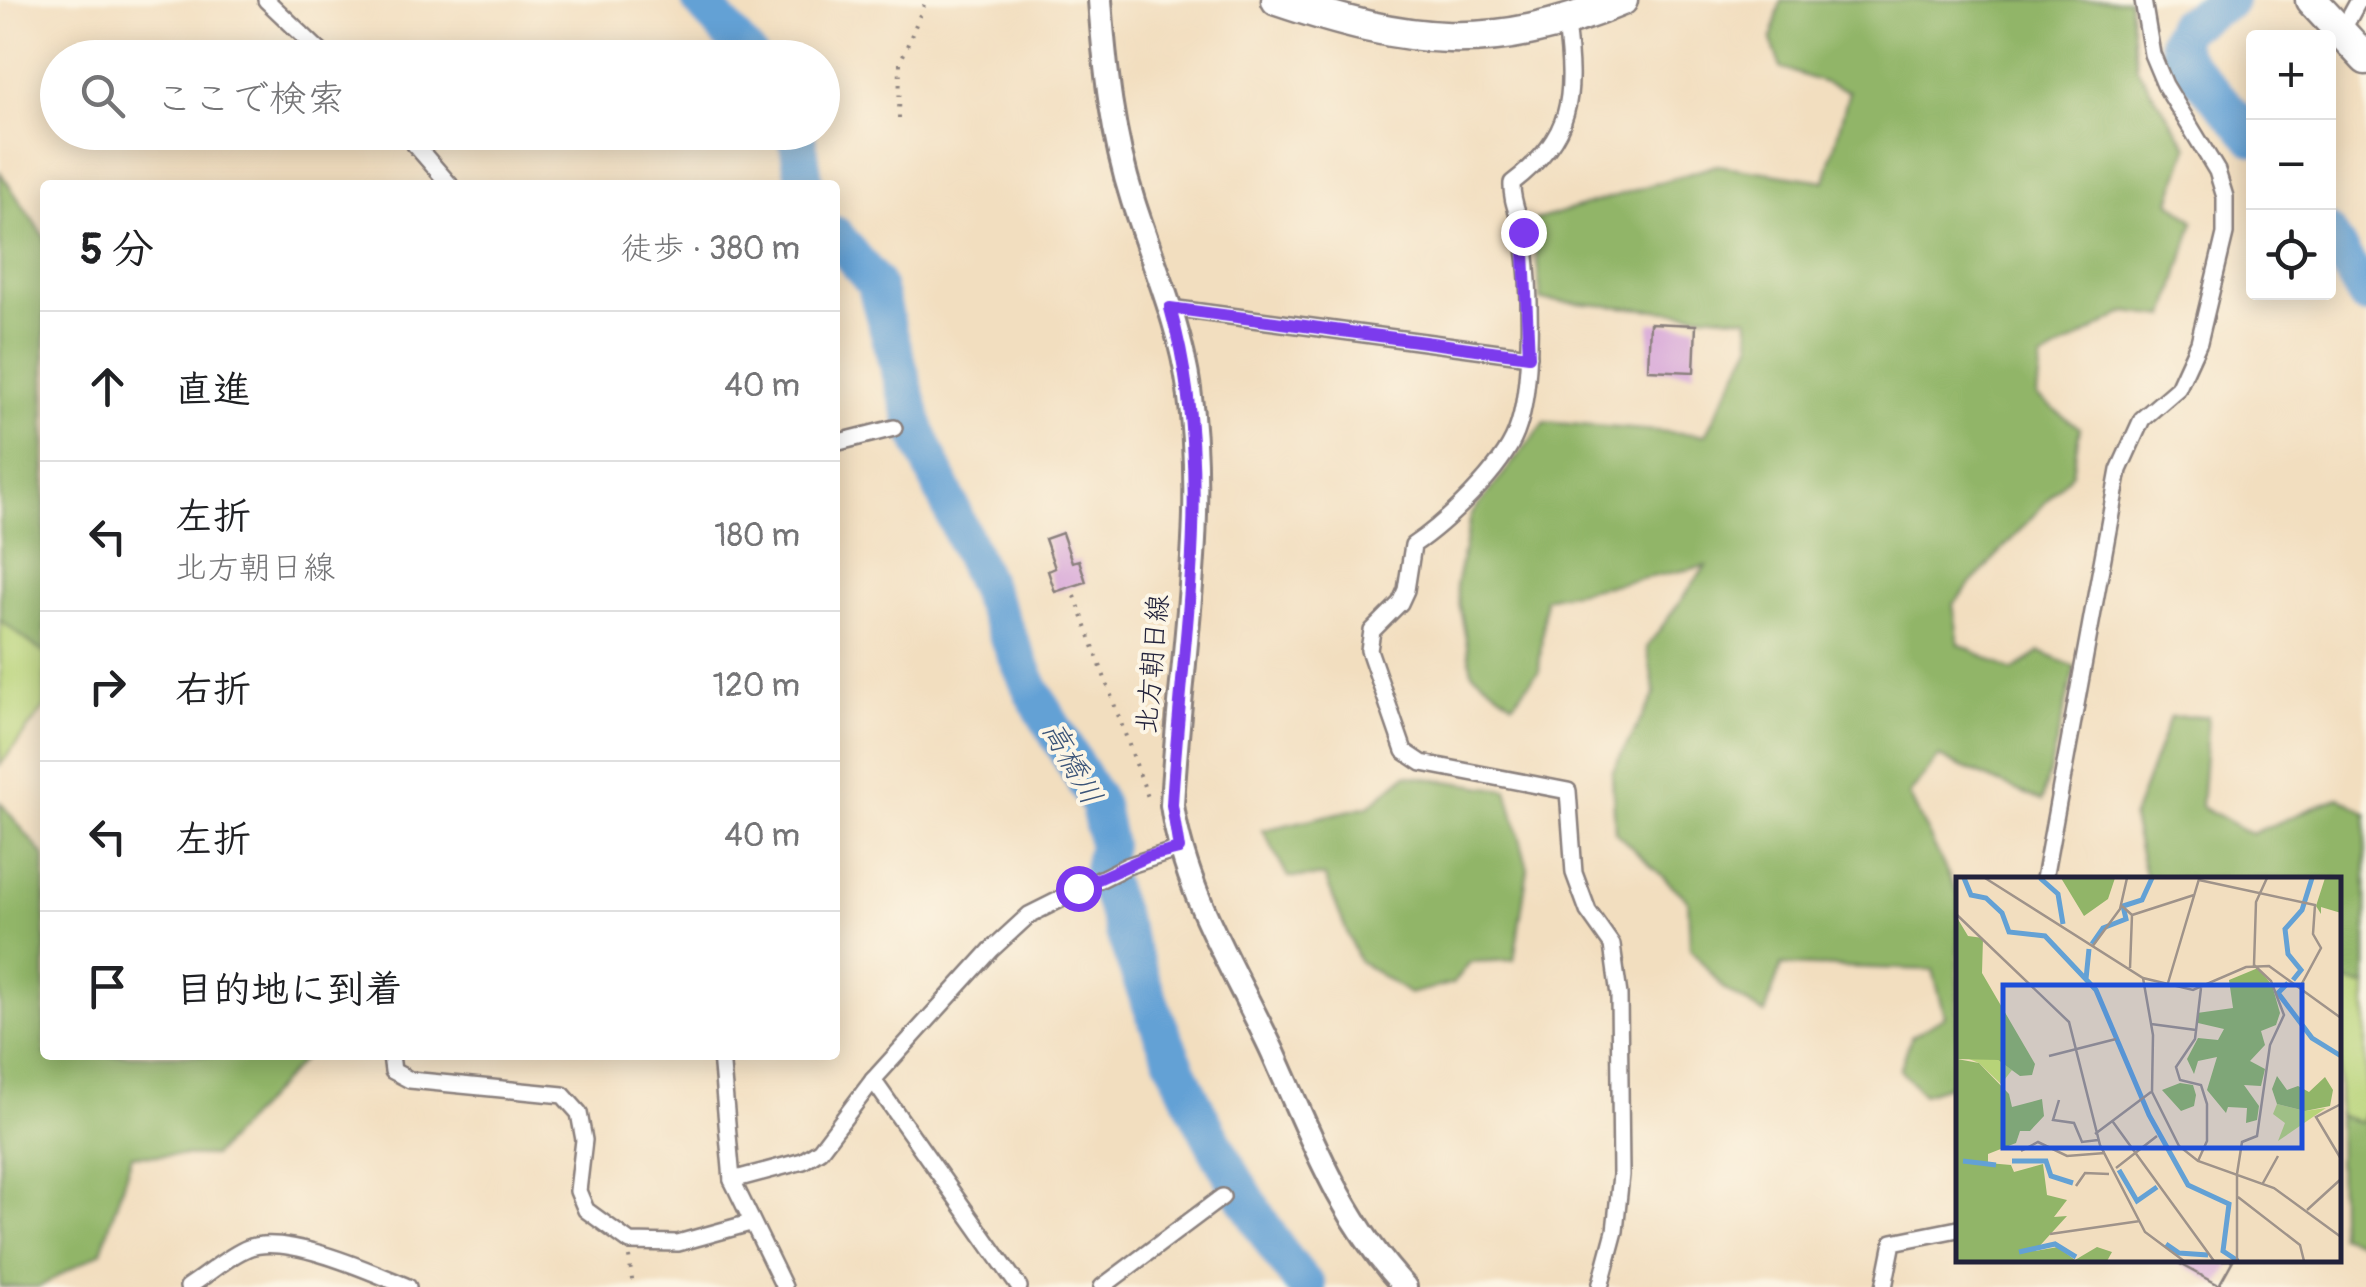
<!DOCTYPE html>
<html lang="ja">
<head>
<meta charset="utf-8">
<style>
  body { margin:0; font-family:Pangolin,"Klee One",sans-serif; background:#f6f6f6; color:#202124 }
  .controls { position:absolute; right:30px; top:30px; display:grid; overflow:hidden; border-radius:10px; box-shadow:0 5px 25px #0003 }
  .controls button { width:90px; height:90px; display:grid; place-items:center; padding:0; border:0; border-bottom:2px solid #e0e0e0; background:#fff; color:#202124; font:50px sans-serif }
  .stop { position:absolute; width:30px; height:30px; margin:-22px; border:8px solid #7c3aed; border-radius:50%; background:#fff }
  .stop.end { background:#7c3aed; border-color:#fff; box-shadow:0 2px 10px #0008 }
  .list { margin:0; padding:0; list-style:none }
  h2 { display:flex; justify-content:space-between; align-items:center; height:130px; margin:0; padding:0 40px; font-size:42px }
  h2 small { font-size:32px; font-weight:400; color:#757577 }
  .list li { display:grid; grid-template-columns:65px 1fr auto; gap:30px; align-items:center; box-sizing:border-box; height:150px; padding:0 40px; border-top:2px solid #e0e0e0 }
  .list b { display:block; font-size:38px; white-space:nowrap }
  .list p { margin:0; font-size:32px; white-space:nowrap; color:#757577 }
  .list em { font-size:32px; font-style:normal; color:#757577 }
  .icon { flex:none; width:55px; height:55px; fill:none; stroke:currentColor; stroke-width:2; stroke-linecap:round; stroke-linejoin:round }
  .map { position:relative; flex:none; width:2366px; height:1287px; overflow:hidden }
  .search { position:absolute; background:#fff; box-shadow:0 5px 25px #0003; left:40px; top:40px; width:800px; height:110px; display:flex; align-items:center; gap:25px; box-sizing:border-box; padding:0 35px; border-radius:55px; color:#757577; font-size:38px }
  .panel { position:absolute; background:#fff; box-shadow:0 5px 25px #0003; left:40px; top:180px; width:800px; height:880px; border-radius:10px }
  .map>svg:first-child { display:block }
</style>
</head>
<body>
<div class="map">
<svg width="2366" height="1287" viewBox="0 0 2366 1287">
  <rect width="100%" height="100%" fill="#fcf5e5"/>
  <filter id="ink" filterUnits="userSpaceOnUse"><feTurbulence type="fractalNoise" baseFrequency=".01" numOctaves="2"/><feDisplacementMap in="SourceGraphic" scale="20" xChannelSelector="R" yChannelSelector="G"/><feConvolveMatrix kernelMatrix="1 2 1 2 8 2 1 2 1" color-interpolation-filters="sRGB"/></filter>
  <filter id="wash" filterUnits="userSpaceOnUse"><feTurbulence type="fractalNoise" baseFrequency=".0048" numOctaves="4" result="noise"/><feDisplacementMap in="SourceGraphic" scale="40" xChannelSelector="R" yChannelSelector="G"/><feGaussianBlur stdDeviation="2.25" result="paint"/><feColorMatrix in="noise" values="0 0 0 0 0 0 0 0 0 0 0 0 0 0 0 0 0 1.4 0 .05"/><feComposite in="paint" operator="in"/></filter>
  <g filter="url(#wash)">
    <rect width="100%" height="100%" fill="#f2debf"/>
    <!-- green -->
    <g fill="#b7d378" stroke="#6c7a5a" stroke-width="2.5">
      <polygon points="0,620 45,654 45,707 0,765"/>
      <polygon points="2338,980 2366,986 2366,1109 2361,1122 2339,1116"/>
    </g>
    <!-- forest -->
    <g fill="#91b568" stroke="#5a6c52" stroke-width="2.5">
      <polygon points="1781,0 2129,0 2137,68 2188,147 2170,201 2194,221 2166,317 2126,312 2041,360 2037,397 2080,428 2072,473 1953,604 1959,644 2013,671 2040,652 2075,667 2042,801 1939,757 1909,795 1958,895 1958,1083 1923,1094 1900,1070 1911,1037 1945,1016 1933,970 1781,965 1765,1014 1723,988 1690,948 1688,900 1615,832 1612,772 1655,694 1647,647 1706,566 1545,598 1539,671 1513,703 1472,672 1456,586 1471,515 1545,422 1705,435 1752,344 1748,318 1541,300 1533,221 1717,165 1825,181 1849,91 1781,68 1771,40"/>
      <polygon points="0,172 45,238 45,654 0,620"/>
      <polygon points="2208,716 2201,806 2251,834 2339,797 2366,813 2366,986 2339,980 2338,879 2146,879 2132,819 2170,717"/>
      <polygon points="1406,775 1507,790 1528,868 1514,960 1470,962 1454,983 1409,994 1358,960 1325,877 1288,877 1263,830 1369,806"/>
      <polygon points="0,802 45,857 45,1055 307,1055 213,1156 132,1155 101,1252 39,1287 0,1287"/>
      <polygon points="2366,1109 2366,1244 2339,1235 2338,1116 2360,1122"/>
    </g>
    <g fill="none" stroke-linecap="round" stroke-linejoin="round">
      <!-- river -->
      <g stroke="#63a1d5" stroke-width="38">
        <polyline points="700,0 750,58"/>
        <polyline points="2229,0 2184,26 2177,40 2182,58 2254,138"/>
        <polyline points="796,132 805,185"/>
        <polyline points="2328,233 2366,296"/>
        <path d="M 835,235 L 875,284 L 917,432 L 1033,693 L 1099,805 L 1107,845 L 1102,869 C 1143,988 1176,1084 1242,1192 C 1262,1226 1281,1258 1307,1287"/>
      </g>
    </g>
    <g id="blocks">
      <!-- building -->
      <g fill="#d39ed7">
        <polygon points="1650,323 1696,325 1694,372 1648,370"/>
        <polygon points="1062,533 1072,562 1079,560 1086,582 1055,592 1048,571 1055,568 1045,539"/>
        <polygon points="2173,1260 2233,1260 2219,1285"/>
      </g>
    </g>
  </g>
  <g filter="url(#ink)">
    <use href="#blocks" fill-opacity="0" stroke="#8a807d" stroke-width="2.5"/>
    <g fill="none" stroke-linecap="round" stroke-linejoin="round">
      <!-- street casing -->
      <g stroke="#8a807d" stroke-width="20">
        <g id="street">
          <polyline points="266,0 327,58"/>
          <path d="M 1566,24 C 1575,97 1574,135 1512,183 C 1511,202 1520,216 1523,234 C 1531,284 1534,387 1516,433 C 1502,469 1445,524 1413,545 L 1406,590 L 1400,603 L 1372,631 L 1369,650 L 1404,751 L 1422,763 L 1568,791 L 1574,873 L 1588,911 L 1612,945 L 1619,995 L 1621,1175 L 1615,1231 L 1600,1287"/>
          <polyline points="2341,33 2359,0"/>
          <polyline points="404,132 450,185"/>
          <polyline points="1170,308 1529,356"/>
          <polyline points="835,443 894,428"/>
          <polyline points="2044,879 2119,470 2142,419 2178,388 2199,342 2225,234 2225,197 2217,171 2165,85 2152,54 2143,0"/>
          <polyline points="391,1055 393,1071 410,1080 563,1095 579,1113 584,1140 578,1191 586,1210 630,1242 678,1243 750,1223"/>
          <polyline points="721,1055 732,1180 784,1287"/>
          <polyline points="873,1080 1019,1287"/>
          <polyline points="732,1180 803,1161 820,1150 873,1080 991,950 1029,915 1127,866 1179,849"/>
          <path d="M 188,1287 C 207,1275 228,1256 248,1248 C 286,1233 372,1272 408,1287"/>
          <polyline points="1102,1287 1222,1197"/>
          <polyline points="1884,1287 1893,1242 1958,1229"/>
        </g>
      </g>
      <!-- secondary casing -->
      <g stroke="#8a807d" stroke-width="28">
        <path id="secondary" d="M 1100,0 C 1105,69 1112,135 1133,201 C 1153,264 1180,324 1189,389 C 1208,526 1179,667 1172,805 C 1185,894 1234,969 1272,1050 C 1310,1134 1340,1218 1405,1287"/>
      </g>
      <!-- highway casing -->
      <g stroke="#8a807d" stroke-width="35">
        <g id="highway">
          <path d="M 1277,0 C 1407,44 1492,55 1622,0"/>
          <polyline points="2311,0 2366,59"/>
        </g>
      </g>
      <!-- path -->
      <g stroke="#8a807d" stroke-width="4" stroke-dasharray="2.5 8" stroke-linecap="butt">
        <polyline points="899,118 900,63 926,0"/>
        <polyline points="1075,596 1149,800"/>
        <polyline points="629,1257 633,1287"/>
      </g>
      <!-- street -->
      <use href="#street" stroke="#fff" stroke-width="15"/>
      <!-- secondary -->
      <use href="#secondary" stroke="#fff" stroke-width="22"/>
      <!-- highway -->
      <use href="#highway" stroke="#fff" stroke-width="30"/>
    </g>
  </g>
  <g fill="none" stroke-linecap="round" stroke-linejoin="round" filter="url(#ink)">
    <!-- route -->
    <path stroke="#7c3aed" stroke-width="12" d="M 1078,888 L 1147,857 L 1179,849 L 1172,805 C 1181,639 1217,470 1170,308 L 1529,356 L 1523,232"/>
  </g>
  <g text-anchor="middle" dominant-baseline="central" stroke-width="8" stroke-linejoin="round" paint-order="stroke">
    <!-- street labels -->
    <g font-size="28" fill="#22223b" stroke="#fcf5e5">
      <text transform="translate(1153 664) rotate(-85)">北方朝日線</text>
    </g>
    <!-- water labels -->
    <g font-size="30" font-style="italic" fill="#3c5579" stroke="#fcf5e5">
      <text transform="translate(1072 763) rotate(61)">高橋川</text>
    </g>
  </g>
  <!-- overview -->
  <g transform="translate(1956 877)">
    <rect width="385" height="385" fill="#f2debf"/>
    <path d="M 3,178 L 42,183 L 56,193 L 45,207 L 23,186 ZM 321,227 L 349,234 L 370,231 L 322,264 L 329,246 L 317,237 Z" fill="#b7d378"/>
    <path d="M 105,1 L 159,1 L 152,22 L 128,39 ZM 369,1 L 385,1 L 385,36 L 365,30 L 365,37 L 360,29 ZM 0,39 L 12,59 L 27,61 L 26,96 L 79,187 L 76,198 L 64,199 L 42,183 L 1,182 L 23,186 L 53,217 L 56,230 L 86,222 L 88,239 L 74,254 L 64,254 L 60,266 L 32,277 L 32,286 L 55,288 L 58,295 L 87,287 L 91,318 L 111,323 L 98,340 L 111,339 L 79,374 L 102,370 L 119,383 L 141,370 L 156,375 L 151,384 L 0,384 ZM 302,91 L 316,108 L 324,136 L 320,148 L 305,154 L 309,168 L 294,184 L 309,192 L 305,209 L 288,208 L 303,229 L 301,243 L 290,246 L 291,231 L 272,230 L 270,236 L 251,213 L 261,180 L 242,184 L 238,197 L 231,182 L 242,161 L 262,163 L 268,152 L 242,146 L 241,136 L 277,131 L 273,103 ZM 321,199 L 331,213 L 342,209 L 353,215 L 369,200 L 377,213 L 374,229 L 349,234 L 321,227 L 316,212 ZM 224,206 L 237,208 L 240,218 L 238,229 L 225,234 L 206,213 Z" fill="#91b568"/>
    <path fill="none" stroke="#63a1d5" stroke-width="5" d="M 8,1 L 15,18 L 30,21 L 46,36 L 53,55 L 89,59 L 140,113 L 193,238 L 232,308 L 273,327 L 267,374 L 282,384M 84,1 L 102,17 L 107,47M 136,67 L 147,51 L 170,42 L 167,29 L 186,23 L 196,1M 130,102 L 133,72M 337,103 L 345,93 L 332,77 L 329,52 L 346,33 L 356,1M 332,106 L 322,116 L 356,161 L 385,179M 7,284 L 40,288M 56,284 L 90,284 L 95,299 L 117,306M 163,293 L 181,324 L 201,310M 210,367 L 223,376 L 252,378M 63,375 L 99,367 L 120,380"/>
    <path fill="none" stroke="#9f938a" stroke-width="2.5" d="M 29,1 L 187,101 L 237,113 L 290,90 L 313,89 L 385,141M 243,3 L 359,28 L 357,57 L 365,71 L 343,112M 166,29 L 176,38 L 238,18M 0,37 L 113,145 L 144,268 L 189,355 L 228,384M 136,70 L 164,32 L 171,1M 174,91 L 176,38M 187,101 L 197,158 L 196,215 L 223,269 L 242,284 L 318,311 L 385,360M 212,106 L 243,2M 195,147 L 240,153M 93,179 L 160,162M 103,223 L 97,243 L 118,246 L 126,265 L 142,263M 385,227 L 360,240 L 385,282M 157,245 L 258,384M 139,257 L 195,215M 65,274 L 82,265 L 111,279 L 149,276M 242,284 L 251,264 L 251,227 L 245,208 L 224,203 L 220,190 L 239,162 L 245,111M 160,291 L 201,259M 281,297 L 286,265 L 301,259 L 314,168 L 328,138 L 315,104 L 298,88 L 300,25 L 311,1M 307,306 L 322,279M 120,309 L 129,296 L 153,297M 282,320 L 344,368 L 348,384M 351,333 L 385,302M 94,357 L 184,344M 281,384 L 281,297"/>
    <path fill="#1d4ed8" fill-opacity="0.15" stroke="#1d4ed8" stroke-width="5" d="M 47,108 L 346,108 L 346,271 L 47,271 Z"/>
    <rect width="385" height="385" fill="none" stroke="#22223b" stroke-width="5"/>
  </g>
</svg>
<div class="controls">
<button>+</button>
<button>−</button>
<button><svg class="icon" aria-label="locate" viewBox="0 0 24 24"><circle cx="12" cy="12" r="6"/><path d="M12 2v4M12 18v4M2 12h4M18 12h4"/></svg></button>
</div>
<div class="stop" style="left:1078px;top:888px"></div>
<div class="stop end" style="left:1523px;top:232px"></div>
<div class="search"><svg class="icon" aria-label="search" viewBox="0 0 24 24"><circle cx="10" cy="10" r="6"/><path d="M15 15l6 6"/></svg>ここで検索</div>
<section class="panel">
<h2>5 分<small>徒歩 · 380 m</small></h2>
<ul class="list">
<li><svg class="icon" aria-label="ahead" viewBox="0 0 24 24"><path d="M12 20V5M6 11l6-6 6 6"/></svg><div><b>直進</b></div><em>40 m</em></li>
<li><svg class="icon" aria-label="left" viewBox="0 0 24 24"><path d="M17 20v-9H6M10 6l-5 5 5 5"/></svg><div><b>左折</b><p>北方朝日線</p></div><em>180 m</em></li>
<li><svg class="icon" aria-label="right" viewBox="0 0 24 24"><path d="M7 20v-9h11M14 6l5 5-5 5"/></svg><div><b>右折</b></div><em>120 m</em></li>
<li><svg class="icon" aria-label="left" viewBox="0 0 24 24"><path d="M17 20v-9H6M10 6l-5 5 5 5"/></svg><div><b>左折</b></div><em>40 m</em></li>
<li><svg class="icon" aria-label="arrive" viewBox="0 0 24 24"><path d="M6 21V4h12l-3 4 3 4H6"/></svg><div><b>目的地に到着</b></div></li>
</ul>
</section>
</div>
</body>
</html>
